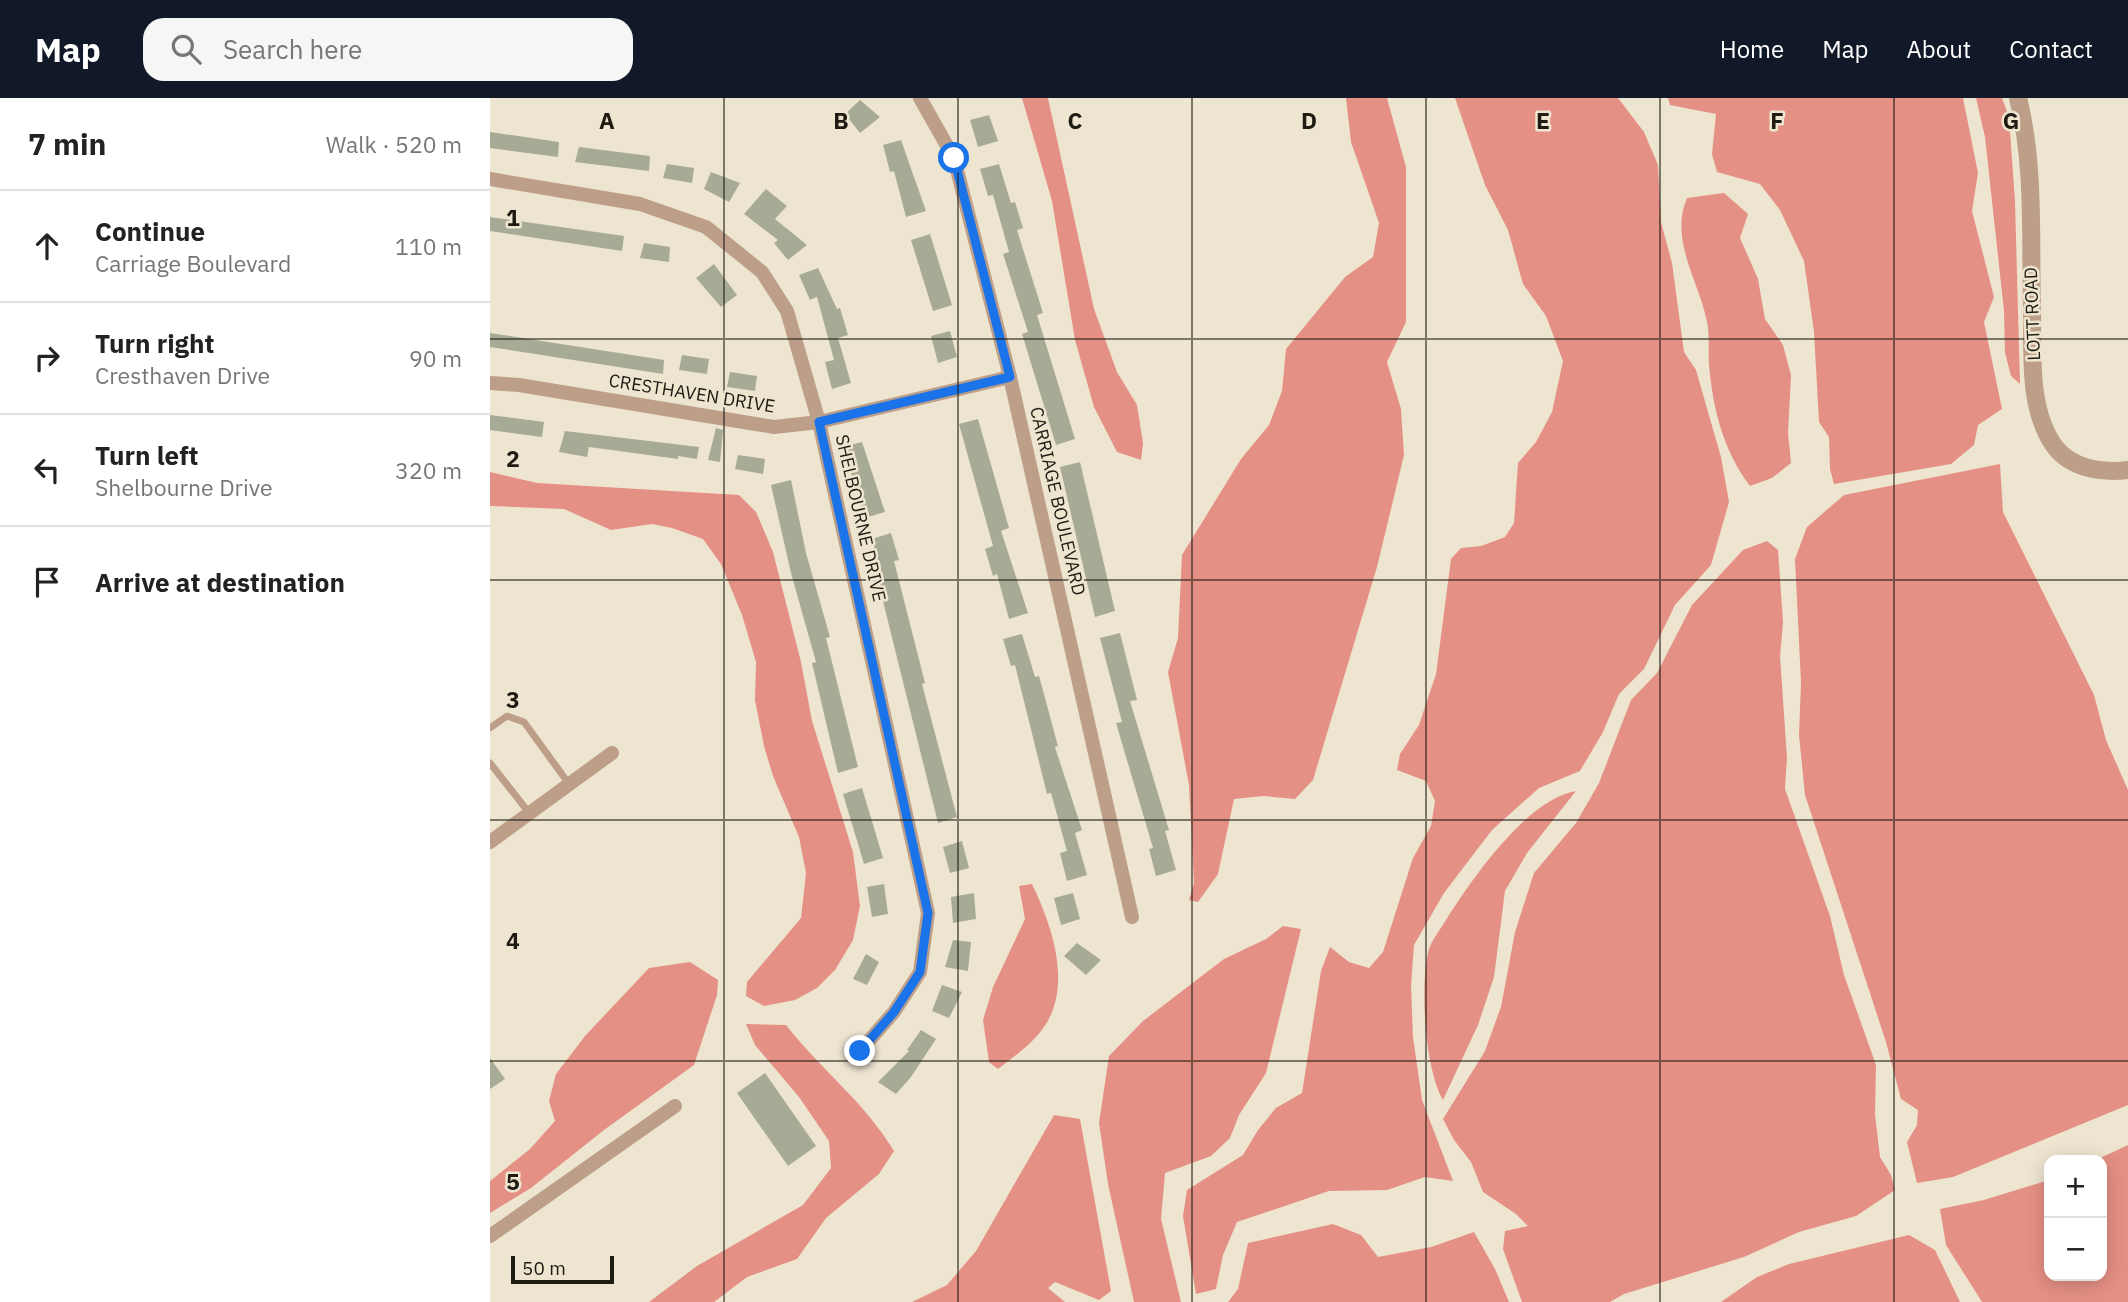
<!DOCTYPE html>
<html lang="en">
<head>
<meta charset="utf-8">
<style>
  body { margin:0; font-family:"IBM Plex Sans",sans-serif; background:#f6f6f6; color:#222 }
  .controls { position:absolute; right:21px; bottom:21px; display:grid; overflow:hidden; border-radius:14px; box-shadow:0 4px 18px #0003 }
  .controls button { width:63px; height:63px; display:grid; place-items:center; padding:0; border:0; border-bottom:2px solid #e0e0e0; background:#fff; color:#222; font:35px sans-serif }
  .scale { position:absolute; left:21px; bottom:18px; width:103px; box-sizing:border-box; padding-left:7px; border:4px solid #1e1b13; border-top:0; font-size:19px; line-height:24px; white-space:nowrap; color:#1e1b13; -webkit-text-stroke:5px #eee5d0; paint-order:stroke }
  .stop { position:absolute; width:21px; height:21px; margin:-16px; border:5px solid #1a73e8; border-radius:50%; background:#fff }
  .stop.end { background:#1a73e8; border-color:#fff; box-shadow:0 2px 7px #0008 }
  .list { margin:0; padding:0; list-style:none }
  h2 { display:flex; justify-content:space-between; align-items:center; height:91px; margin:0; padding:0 28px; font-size:30px }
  h2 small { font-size:23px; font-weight:400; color:#767676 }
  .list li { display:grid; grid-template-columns:46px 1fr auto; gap:21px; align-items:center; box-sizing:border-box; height:112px; padding:0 28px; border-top:2px solid #e0e0e0 }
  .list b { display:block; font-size:26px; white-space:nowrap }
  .list p { margin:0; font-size:23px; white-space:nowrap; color:#767676 }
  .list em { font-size:23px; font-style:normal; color:#767676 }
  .icon { flex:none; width:38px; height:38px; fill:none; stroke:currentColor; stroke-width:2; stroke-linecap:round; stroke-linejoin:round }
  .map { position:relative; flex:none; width:1638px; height:1204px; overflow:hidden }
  header { display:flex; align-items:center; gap:42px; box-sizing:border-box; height:98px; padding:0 35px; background:#111827; color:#fff }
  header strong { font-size:33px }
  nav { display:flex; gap:38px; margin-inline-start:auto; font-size:24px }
  .search { width:490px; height:63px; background:#f6f6f6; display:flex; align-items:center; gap:18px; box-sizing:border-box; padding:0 24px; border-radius:21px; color:#767676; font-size:26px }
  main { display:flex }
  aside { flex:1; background:#fff }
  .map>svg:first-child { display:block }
</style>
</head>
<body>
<header>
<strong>Map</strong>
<div class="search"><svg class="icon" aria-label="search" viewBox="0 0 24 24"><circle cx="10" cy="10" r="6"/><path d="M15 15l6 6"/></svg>Search here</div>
<nav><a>Home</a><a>Map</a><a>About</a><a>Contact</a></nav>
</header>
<main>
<aside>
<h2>7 min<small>Walk · 520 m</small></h2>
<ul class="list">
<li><svg class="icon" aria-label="ahead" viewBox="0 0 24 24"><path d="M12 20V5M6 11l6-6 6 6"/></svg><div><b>Continue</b><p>Carriage Boulevard</p></div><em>110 m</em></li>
<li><svg class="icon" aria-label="right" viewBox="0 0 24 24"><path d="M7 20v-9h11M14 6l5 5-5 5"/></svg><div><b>Turn right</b><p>Cresthaven Drive</p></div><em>90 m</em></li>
<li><svg class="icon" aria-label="left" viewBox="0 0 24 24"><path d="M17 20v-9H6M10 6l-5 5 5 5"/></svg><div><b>Turn left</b><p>Shelbourne Drive</p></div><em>320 m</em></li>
<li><svg class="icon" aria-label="arrive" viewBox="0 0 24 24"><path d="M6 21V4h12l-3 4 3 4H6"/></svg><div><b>Arrive at destination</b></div></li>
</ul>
</aside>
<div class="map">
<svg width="1638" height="1204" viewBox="0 0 1638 1204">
  <rect width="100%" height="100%" fill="#eee5d0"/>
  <!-- forest -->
  <g fill="#e59084">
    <polygon points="532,0 558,0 604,211 627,274 647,307 653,345 651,362 627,354 604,309 585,242 562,103"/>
    <polygon points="856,0 897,0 916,69 916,224 897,264 911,311 914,357 887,469 823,682 805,701 773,698 744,701 728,776 708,804 699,802 704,785 699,687 678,574 688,540 692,457 751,361 779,327 792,293 796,251 855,179 883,159 889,125 861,44"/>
    <polygon points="965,0 1128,0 1154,34 1168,67 1171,124 1182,165 1194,254 1206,272 1231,359 1239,404 1221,467 1185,507 1154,571 1129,596 1113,634 1090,673 1049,690 1002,732 954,795 924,847 921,888 923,939 932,1002 963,1083 935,1079 897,1092 839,1093 747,1124 733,1157 726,1191 706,1196 693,1118 697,1092 753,1057 768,1032 786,1010 812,995 831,873 840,849 859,864 879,870 893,854 923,760 941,728 945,703 936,683 907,672 910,656 929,627 946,576 961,461 971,450 991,448 1015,439 1024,425 1028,365 1046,344 1062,314 1073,263 1056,218 1033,186 1018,132 995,87"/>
    <polygon points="1178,0 1473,0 1488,75 1482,113 1504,199 1494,224 1512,311 1488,327 1484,347 1461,366 1344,386 1340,371 1339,339 1329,324 1324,234 1314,163 1290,112 1270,86 1227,74 1222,56 1226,16 1180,7"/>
    <polygon points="1486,0 1512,0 1519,19 1525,103 1530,286 1521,278 1515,255 1514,213 1495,39"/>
    <path d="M 1234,95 L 1258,116 L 1250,140 L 1268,181 L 1275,221 L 1293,247 L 1301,277 L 1298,335 L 1301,365 L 1282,380 L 1260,388 C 1233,352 1223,311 1219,267 C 1218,253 1220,238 1217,224 C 1209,183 1179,142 1197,100 Z"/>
    <polygon points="1510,366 1513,414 1604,597 1616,642 1638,692 1638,1007 1463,1079 1427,1085 1417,1044 1427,1027 1428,1012 1411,1001 1396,944 1315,697 1309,637 1311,585 1305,461 1317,429 1354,397"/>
    <polygon points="0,374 47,385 249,397 266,414 283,454 311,564 322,623 363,754 370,808 363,842 345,872 327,890 305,902 274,908 256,898 257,884 311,820 316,775 309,739 283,678 274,648 265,602 266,564 252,517 231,466 213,441 182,430 162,426 121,432 74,411 0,408"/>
    <polygon points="1277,443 1288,452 1293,524 1290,559 1297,660 1295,691 1340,818 1354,877 1386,967 1385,1016 1390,1059 1401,1077 1405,1092 1366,1118 1309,1134 1254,1159 1134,1196 1120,1204 1032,1204 1013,1151 1015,1133 1038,1128 1026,1116 993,1094 981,1064 964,1042 953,1021 995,953 1011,909 1025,834 1044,775 1086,725 1109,685 1141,602 1167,575 1202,507 1253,452"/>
    <path d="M 1086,693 L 1037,755 L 1015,793 L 1004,879 L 988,927 L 953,1002 C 935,971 930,890 938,855 C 940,844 950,832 956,822 C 981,782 1037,701 1086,693 Z"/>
    <path d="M 542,786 C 564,832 586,897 546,939 C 535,951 521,961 508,971 L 499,964 L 493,922 L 503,889 L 535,821 L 529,788 Z"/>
    <polygon points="793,828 811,831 776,975 749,1017 740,1040 721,1058 675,1075 671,1121 691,1204 644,1204 618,1086 609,1025 619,958 653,923 734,861 776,841"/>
    <polygon points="200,864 228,882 227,897 204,967 114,1032 41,1090 0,1115 0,1083 40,1051 65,1023 59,1003 66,976 95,938 159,870"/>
    <path d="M 256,926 L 296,927 C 332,973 373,1002 404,1053 L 389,1076 L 336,1120 L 307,1161 L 257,1179 L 224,1204 L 159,1204 L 207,1168 L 313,1107 L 341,1070 L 339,1043 L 309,999 L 265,947 Z"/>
    <polygon points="564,1017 590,1021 621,1193 609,1202 565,1184 558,1190 575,1204 422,1204 457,1187 486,1153"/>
    <polygon points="1638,1047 1638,1204 1492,1204 1456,1147 1450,1111 1494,1102 1559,1082 1559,1178 1612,1178 1612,1062 1606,1062"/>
    <polygon points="843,1126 871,1137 888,1159 941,1149 984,1134 1005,1171 1019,1204 738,1204 748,1191 758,1145"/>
    <polygon points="1419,1137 1445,1152 1470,1204 1231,1204 1267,1179 1299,1166"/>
  </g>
  <!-- building -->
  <g fill="#a7ab96">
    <polygon points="370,2 390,19 370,35 355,16"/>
    <polygon points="499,17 508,43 488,49 480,22"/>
    <polygon points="0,34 69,44 68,59 0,50"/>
    <polygon points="411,42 436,113 416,119 404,73 400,74 393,47"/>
    <polygon points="89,49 160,58 159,73 85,64"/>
    <polygon points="177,66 204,70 202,85 173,80"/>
    <polygon points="509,66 521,105 525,104 533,130 527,132 553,215 547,217 585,341 566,347 532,236 538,234 513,156 519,154 503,97 498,98 490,71"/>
    <polygon points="221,74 250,85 239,104 214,91"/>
    <polygon points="276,91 297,108 285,121 317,147 298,162 284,145 288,142 254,116"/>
    <polygon points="0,119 134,138 132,153 0,133"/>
    <polygon points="440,136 462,207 443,213 421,142"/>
    <polygon points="154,145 180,149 179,164 150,160"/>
    <polygon points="224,166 247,197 231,209 206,180"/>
    <polygon points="328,170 347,211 350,210 358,237 348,240 361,285 342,291 335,264 344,262 327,199 320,202 309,177"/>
    <polygon points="460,233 467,259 448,265 441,238"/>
    <polygon points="0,235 174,262 173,276 0,249"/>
    <polygon points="192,257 219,261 217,276 189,272"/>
    <polygon points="240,274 267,278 265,293 237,289"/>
    <polygon points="0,317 54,324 52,339 0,332"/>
    <polygon points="488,321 519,430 511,433 538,515 519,521 507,476 503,478 495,451 503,448 469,326"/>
    <polygon points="226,330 233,332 230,364 218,362"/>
    <polygon points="75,333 209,349 207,361 188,358 188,361 99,349 97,359 69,354"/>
    <polygon points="372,344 395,414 375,420 353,349"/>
    <polygon points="248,357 275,361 273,376 245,371"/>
    <polygon points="590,364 625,513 605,519 570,369"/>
    <polygon points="301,382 316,455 340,539 336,540 368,669 348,675 322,565 326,564 301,475 281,387"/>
    <polygon points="401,435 409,462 404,463 435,585 432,586 467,719 448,725 387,479 392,477 382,441"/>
    <polygon points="630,535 647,602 640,603 679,732 675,733 686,772 666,778 659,751 663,750 626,625 632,624 610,540"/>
    <polygon points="532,536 545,579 549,578 568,648 565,649 592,732 585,735 597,777 577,783 570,755 577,753 561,695 557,696 525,567 521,568 513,541"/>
    <polygon points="372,690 393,760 374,766 353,696"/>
    <polygon points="472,743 479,770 460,775 453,749"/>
    <polygon points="394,786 398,816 382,819 377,789"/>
    <polygon points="484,795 486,821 463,825 461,799"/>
    <polygon points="583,795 590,821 571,827 564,800"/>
    <polygon points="463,842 481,844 478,873 455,869"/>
    <polygon points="587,845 611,862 596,877 574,858"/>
    <polygon points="376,856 389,864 377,887 363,881"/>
    <polygon points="452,887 472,894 459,920 442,913"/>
    <polygon points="431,932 446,941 421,979 406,996 388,984 419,953 417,952"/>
    <polygon points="0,960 15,981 0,991"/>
    <polygon points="275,975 326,1048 298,1068 247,995"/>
  </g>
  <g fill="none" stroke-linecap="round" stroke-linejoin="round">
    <!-- service -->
    <g stroke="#bd9f89" stroke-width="7">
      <polyline points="0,630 17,618 34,624 79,686"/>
      <polyline points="0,665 40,716"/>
    </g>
    <!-- minor -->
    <g stroke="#bd9f89" stroke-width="14">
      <polyline points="430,0 464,60 520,279 642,819"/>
      <polyline points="0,81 150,106 216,129 272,174 297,213 329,324 438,815 430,874 404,914 370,953"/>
      <polyline points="0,285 29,287 284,329 329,324 520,279"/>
      <polyline points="0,744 122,655"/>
      <polyline points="0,1138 185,1008"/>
    </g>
    <!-- tertiary -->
    <path stroke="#bd9f89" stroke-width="18" d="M 1528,0 C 1545,67 1540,140 1542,208 C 1543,252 1537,311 1565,349 C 1582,371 1612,375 1638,372"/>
  </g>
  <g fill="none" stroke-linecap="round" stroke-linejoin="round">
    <!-- route -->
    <polyline stroke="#1a73e8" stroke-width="9" points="370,953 404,914 430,874 438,815 329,324 520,279 464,60"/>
  </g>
  <!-- grid -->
  <path fill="none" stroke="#1e1b13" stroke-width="2" stroke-opacity="0.55" d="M 234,0 L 234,1204M 468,0 L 468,1204M 702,0 L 702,1204M 936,0 L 936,1204M 1170,0 L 1170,1204M 1404,0 L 1404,1204M 0,241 L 1638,241M 0,482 L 1638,482M 0,722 L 1638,722M 0,963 L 1638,963"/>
  <g text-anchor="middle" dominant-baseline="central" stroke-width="5" stroke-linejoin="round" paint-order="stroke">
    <!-- street labels -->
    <g font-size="18" fill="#1e1b13" stroke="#eee5d0">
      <text transform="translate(1542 216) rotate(-92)">LOTT ROAD</text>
      <text transform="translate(202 295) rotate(9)">CRESTHAVEN DRIVE</text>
      <text transform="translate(568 403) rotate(77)">CARRIAGE BOULEVARD</text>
      <text transform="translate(371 420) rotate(77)">SHELBOURNE DRIVE</text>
    </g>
  </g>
  <g font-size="23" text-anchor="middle" font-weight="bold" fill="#1e1b13" stroke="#eee5d0" stroke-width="5" stroke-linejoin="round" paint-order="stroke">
    <text x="117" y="31">A</text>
    <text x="351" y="31">B</text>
    <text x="585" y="31">C</text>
    <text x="819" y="31">D</text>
    <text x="1053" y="31">E</text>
    <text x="1287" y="31">F</text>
    <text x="1521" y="31">G</text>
    <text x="23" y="128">1</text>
    <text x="23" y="369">2</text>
    <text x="23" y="610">3</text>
    <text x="23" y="851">4</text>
    <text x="23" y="1092">5</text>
  </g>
</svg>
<div class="controls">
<button>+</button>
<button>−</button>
</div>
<div class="scale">50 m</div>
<div class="stop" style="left:464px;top:60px"></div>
<div class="stop end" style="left:370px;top:953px"></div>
</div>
</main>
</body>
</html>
